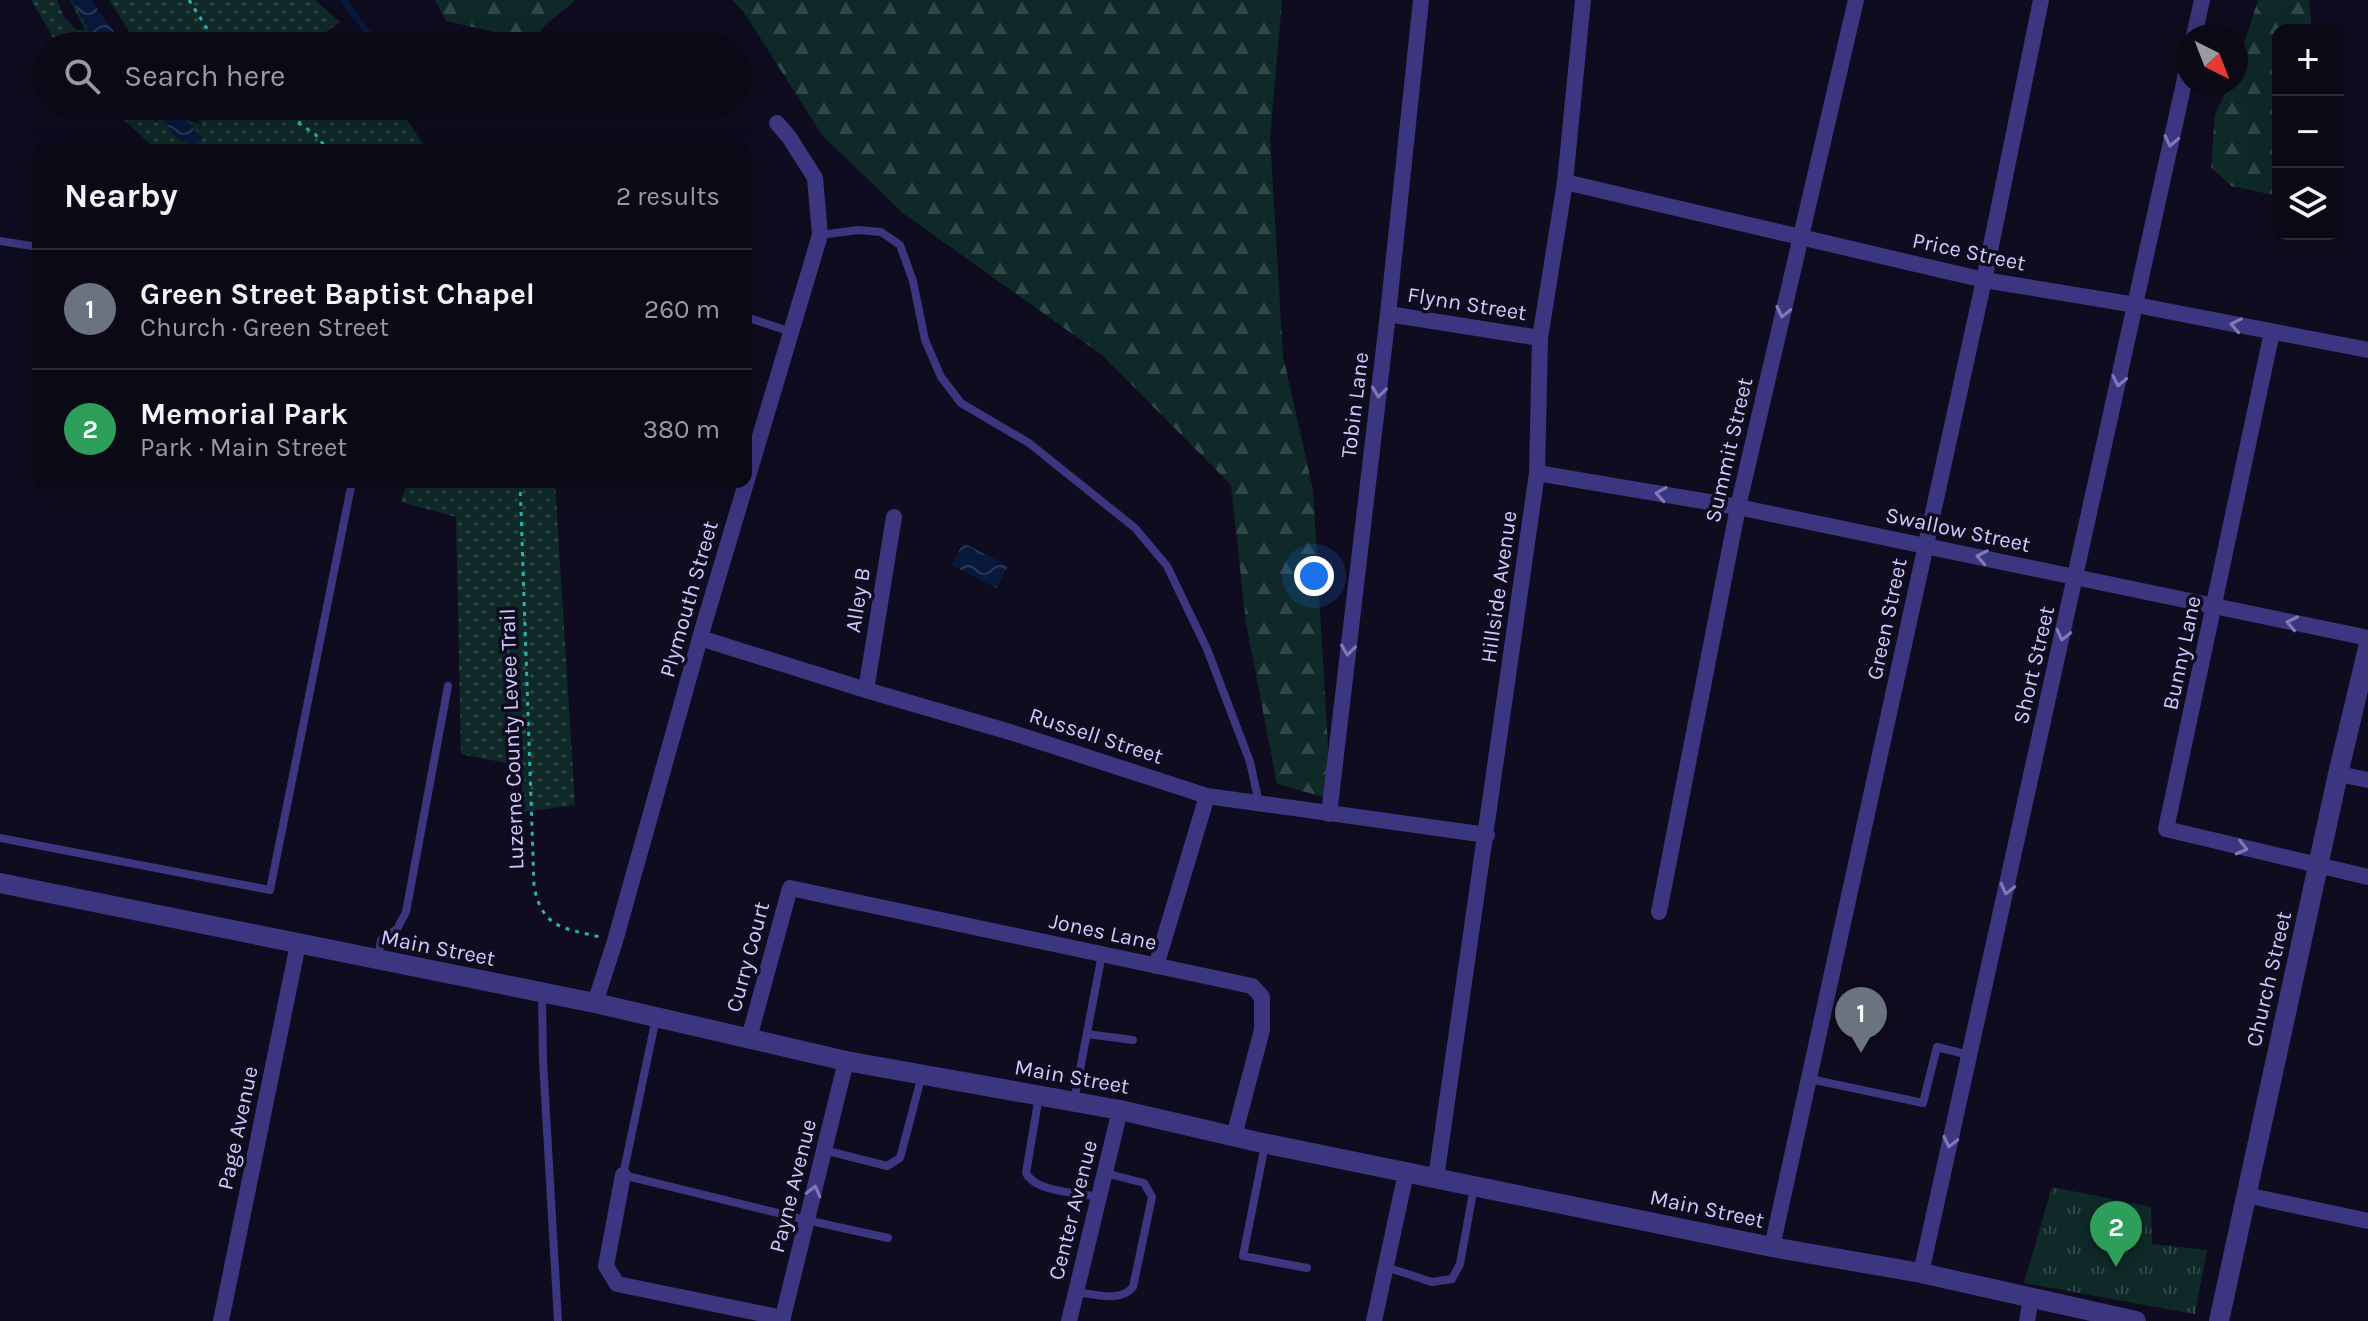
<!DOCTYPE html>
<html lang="en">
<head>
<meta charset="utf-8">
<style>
  body { margin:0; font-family:Karla,sans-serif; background:#151220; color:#f1f3f6 }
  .controls { position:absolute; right:24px; top:24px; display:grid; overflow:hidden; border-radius:16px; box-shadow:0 8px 32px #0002 }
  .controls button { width:72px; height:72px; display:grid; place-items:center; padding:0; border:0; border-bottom:2px solid #2c2a36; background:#0c0917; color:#f1f3f6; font:40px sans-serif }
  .compass { position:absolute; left:2176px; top:24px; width:72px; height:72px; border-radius:50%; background:#0c0917; box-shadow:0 8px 32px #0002; rotate:138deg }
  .you { position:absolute; left:1314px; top:576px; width:28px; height:28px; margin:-20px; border:6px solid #fff; border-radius:50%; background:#1a73e8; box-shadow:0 0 0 12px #1a73e833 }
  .badge { display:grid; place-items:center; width:52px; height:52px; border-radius:50%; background:#00d2f5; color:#fff; font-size:26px; font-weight:700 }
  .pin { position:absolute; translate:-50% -66px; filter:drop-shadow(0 2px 4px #0008) }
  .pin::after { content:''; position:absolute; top:42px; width:28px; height:24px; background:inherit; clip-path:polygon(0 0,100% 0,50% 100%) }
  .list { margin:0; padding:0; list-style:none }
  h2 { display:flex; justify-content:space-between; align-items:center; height:104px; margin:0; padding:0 32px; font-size:34px }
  h2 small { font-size:26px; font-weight:400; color:#9a9aa1 }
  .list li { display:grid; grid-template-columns:52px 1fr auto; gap:24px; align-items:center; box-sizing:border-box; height:120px; padding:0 32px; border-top:2px solid #2c2a36 }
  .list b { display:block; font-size:30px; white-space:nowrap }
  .list p { margin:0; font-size:26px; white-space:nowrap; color:#9a9aa1 }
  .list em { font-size:26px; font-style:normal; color:#9a9aa1 }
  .icon { flex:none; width:44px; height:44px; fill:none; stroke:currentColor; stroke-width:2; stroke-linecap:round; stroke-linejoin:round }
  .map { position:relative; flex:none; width:2368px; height:1321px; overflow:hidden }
  .search { position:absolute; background:#0c0917; box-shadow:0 8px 32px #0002; left:32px; top:32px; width:720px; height:88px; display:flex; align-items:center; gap:20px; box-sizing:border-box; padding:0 28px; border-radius:44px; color:#9a9aa1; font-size:30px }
  .panel { position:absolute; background:#0c0917; box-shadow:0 8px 32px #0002; left:32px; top:144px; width:720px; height:344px; border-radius:16px }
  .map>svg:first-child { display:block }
</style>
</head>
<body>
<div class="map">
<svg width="2368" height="1321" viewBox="0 0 2368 1321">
  <defs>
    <pattern id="grass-dots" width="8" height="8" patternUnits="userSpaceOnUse" patternTransform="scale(2)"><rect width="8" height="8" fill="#0f2929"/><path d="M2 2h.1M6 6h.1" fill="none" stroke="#314749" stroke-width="1.8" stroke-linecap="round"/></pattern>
    <pattern id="forest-firs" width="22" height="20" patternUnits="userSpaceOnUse" patternTransform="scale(2)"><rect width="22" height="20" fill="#0f2929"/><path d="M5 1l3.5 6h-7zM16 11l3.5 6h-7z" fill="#314749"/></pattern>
    <pattern id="park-tufts" width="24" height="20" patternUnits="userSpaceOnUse" patternTransform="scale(2)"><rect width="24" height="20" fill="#0f2929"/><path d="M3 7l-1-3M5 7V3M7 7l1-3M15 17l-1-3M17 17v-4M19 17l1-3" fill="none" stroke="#314749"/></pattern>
    <pattern id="water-waves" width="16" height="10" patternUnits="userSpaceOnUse" patternTransform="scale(2)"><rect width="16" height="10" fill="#08193c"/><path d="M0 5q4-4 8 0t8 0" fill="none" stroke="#2b3959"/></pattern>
  </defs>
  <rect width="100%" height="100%" fill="#100c1f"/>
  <!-- grass -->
  <g fill="url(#grass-dots)">
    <polygon points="31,0 57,0 64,17 76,30 85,30 70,0 72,0 98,46 58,46"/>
    <polygon points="109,0 315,0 340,22 317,38 322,46 138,46"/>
    <polygon points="108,106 138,106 158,123 158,116 149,106 152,106 175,136 193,146 202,138 174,106 190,121 202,125 188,106 398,106 427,150 157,150"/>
    <polygon points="407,482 555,482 575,805 523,812 521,766 461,754 456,517 401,502"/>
  </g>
  <!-- forest -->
  <g fill="url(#forest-firs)">
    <polygon points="435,0 576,0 544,26 535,41 446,21"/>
    <polygon points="732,0 1282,0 1270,138 1283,356 1313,490 1331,799 1277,784 1246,623 1231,485 1102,355 904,214 822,135 743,11"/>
    <polygon points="2258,0 2309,0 2312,30 2278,30 2278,196 2231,186 2211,167 2215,114 2230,84 2236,84 2236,69"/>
  </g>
  <!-- park -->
  <polygon fill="url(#park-tufts)" points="2052,1187 2151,1207 2152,1244 2207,1250 2195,1314 2024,1283"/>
  <!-- water -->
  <g fill="url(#water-waves)">
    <polygon points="72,0 91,0 124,46 98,46"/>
    <polygon points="152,106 174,106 202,139 193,146 175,136"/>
    <polygon points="963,543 1008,566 996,588 952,565"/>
  </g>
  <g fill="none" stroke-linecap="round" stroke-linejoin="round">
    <!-- stream -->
    <polyline stroke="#08193c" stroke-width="6" points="343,0 372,38 393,46"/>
    <!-- path -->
    <g stroke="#2bb2b0" stroke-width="3" stroke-dasharray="4 6" stroke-linecap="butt">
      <polyline points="189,0 218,46"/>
      <polyline points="273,106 315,134 328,150"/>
      <polyline points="299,125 304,106"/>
      <path d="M 520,482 L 534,886 C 542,928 563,928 600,937"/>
    </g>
    <!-- service -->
    <g stroke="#3b367f" stroke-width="8">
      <polyline points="820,235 858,230 881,232 900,245 913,281 925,340 941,377 961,403 1029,443 1135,528 1167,566 1207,649 1250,762 1259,803"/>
      <polyline points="0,241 38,247"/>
      <polyline points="746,317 791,332"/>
      <polyline points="0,838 270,890 352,482"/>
      <polyline points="378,960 381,940 397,929 406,912 448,686"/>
      <polyline points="542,994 543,1061 558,1321"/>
      <polyline points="656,1018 623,1175 806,1220 888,1238"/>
      <polyline points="1087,1034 1133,1040"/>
      <polyline points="1810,1079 1923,1103 1937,1047 1969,1055"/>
      <path d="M 1039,1096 L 1026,1173 C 1035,1192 1079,1193 1098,1197"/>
      <polyline points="1074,1101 1102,954"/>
      <polyline points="1265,1145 1243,1256 1307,1268"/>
      <polyline points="824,1150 887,1166 900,1158 922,1075"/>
      <polyline points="1386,1267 1432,1282 1452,1279 1460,1264 1474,1187"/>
      <path d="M 1076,1292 C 1095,1294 1120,1303 1133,1287 L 1152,1197 L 1144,1183 L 1105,1173"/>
    </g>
    <!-- minor -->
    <g stroke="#3b367f" stroke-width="16">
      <polyline points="2194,36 2202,0"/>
      <polyline points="1565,182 1984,280 2136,305 2368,350"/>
      <polyline points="1388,314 1540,338"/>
      <polyline points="2272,332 2166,829 2368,877"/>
      <polyline points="1537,473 1738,507 2368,638"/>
      <polyline points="700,638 866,690 1010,732 1207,796 1487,835"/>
      <polyline points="866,690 894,517"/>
      <polyline points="2338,774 2368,780"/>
      <polyline points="1329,814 1388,314 1421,0"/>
      <polyline points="1659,912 1738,507 1856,0"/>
      <polyline points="1156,966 1207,796"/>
      <polyline points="595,1003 615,941 704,624 820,235 815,178 789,137 777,123"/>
      <polyline points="749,1038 790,888 1252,986 1262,997 1262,1030 1234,1136"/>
      <polyline points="623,1175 606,1266 617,1284 783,1318"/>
      <polyline points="1436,1178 1537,473 1540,338 1565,182 1583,0"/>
      <polyline points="2246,1195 2368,1221"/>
      <polyline points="1772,1247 1984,280 2041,0"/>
      <polyline points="1921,1273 2188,65"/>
      <polyline points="221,1321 298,944"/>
      <polyline points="782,1321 846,1061"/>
      <polyline points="1069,1321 1120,1110"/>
      <polyline points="1374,1321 1406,1173"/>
      <polyline points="2027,1321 2031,1298"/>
    </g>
    <!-- tertiary -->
    <g stroke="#3b367f" stroke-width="20">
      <polyline points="0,883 595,1003 846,1061 1120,1110 1258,1142 1772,1247 1921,1273 2136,1321"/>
      <polyline points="2219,1321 2338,774 2368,648"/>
    </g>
  </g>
  <!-- one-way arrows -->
  <defs><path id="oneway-chevron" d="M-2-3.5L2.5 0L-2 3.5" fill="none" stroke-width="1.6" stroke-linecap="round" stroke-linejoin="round" transform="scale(2)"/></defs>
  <g stroke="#7f79b9">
    <use href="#oneway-chevron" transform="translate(2171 141) rotate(102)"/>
    <use href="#oneway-chevron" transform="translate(1783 312) rotate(103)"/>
    <use href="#oneway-chevron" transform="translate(2236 325) rotate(-169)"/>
    <use href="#oneway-chevron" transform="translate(2119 381) rotate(102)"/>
    <use href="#oneway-chevron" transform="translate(1379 392) rotate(97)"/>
    <use href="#oneway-chevron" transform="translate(1661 494) rotate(-171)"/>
    <use href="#oneway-chevron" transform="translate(1982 557) rotate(-169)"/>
    <use href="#oneway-chevron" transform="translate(2292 623) rotate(-168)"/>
    <use href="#oneway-chevron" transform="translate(2063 635) rotate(103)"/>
    <use href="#oneway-chevron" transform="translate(1348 650) rotate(97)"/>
    <use href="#oneway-chevron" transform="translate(2242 848) rotate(14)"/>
    <use href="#oneway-chevron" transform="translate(2007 889) rotate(103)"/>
    <use href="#oneway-chevron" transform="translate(1950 1142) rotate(103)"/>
    <use href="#oneway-chevron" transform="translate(814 1191) rotate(-76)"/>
  </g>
  <g text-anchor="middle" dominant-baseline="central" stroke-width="7" stroke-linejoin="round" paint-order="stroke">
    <!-- street labels -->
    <g font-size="22" fill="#d2caff" stroke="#100c1f">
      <text transform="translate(1969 252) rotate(12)">Price Street</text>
      <text transform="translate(1467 304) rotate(9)">Flynn Street</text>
      <text transform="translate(1355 405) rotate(-83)">Tobin Lane</text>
      <text transform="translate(1729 450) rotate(-77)">Summit Street</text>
      <text transform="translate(1958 530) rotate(12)">Swallow Street</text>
      <text transform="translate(1499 587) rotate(-82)">Hillside Avenue</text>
      <text transform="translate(689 599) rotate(-74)">Plymouth Street</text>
      <text transform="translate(858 600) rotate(-81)">Alley B</text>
      <text transform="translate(1887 619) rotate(-78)">Green Street</text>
      <text transform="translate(2182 653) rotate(-78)">Bunny Lane</text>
      <text transform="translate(2034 665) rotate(-77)">Short Street</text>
      <text transform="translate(1096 736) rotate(18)">Russell Street</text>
      <text transform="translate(512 739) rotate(-92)">Luzerne County Levee Trail</text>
      <text transform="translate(1103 932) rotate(12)">Jones Lane</text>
      <text transform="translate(438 948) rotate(11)">Main Street</text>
      <text transform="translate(748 957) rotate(-75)">Curry Court</text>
      <text transform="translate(2269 979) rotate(-77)">Church Street</text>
      <text transform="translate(1072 1077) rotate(10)">Main Street</text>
      <text transform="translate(238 1128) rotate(-78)">Page Avenue</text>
      <text transform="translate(793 1186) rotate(-76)">Payne Avenue</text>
      <text transform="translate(1707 1209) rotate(12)">Main Street</text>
      <text transform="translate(1073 1210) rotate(-76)">Center Avenue</text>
    </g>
  </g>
</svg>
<div class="controls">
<button>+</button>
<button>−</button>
<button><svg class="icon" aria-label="layers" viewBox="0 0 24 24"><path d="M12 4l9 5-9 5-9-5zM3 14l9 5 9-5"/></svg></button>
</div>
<svg class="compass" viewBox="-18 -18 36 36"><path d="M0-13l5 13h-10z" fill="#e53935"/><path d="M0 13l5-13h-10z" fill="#9a9aa1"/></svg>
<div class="you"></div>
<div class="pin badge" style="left:1861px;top:1053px;background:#6b7280">1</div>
<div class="pin badge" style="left:2116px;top:1267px;background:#2e9e5b">2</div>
<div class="search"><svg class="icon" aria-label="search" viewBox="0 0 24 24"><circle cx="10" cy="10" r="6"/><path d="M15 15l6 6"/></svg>Search here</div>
<section class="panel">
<h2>Nearby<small>2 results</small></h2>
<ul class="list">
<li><span class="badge" style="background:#6b7280">1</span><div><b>Green Street Baptist Chapel</b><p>Church · Green Street</p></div><em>260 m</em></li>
<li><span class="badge" style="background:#2e9e5b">2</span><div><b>Memorial Park</b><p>Park · Main Street</p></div><em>380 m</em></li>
</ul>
</section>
</div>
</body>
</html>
